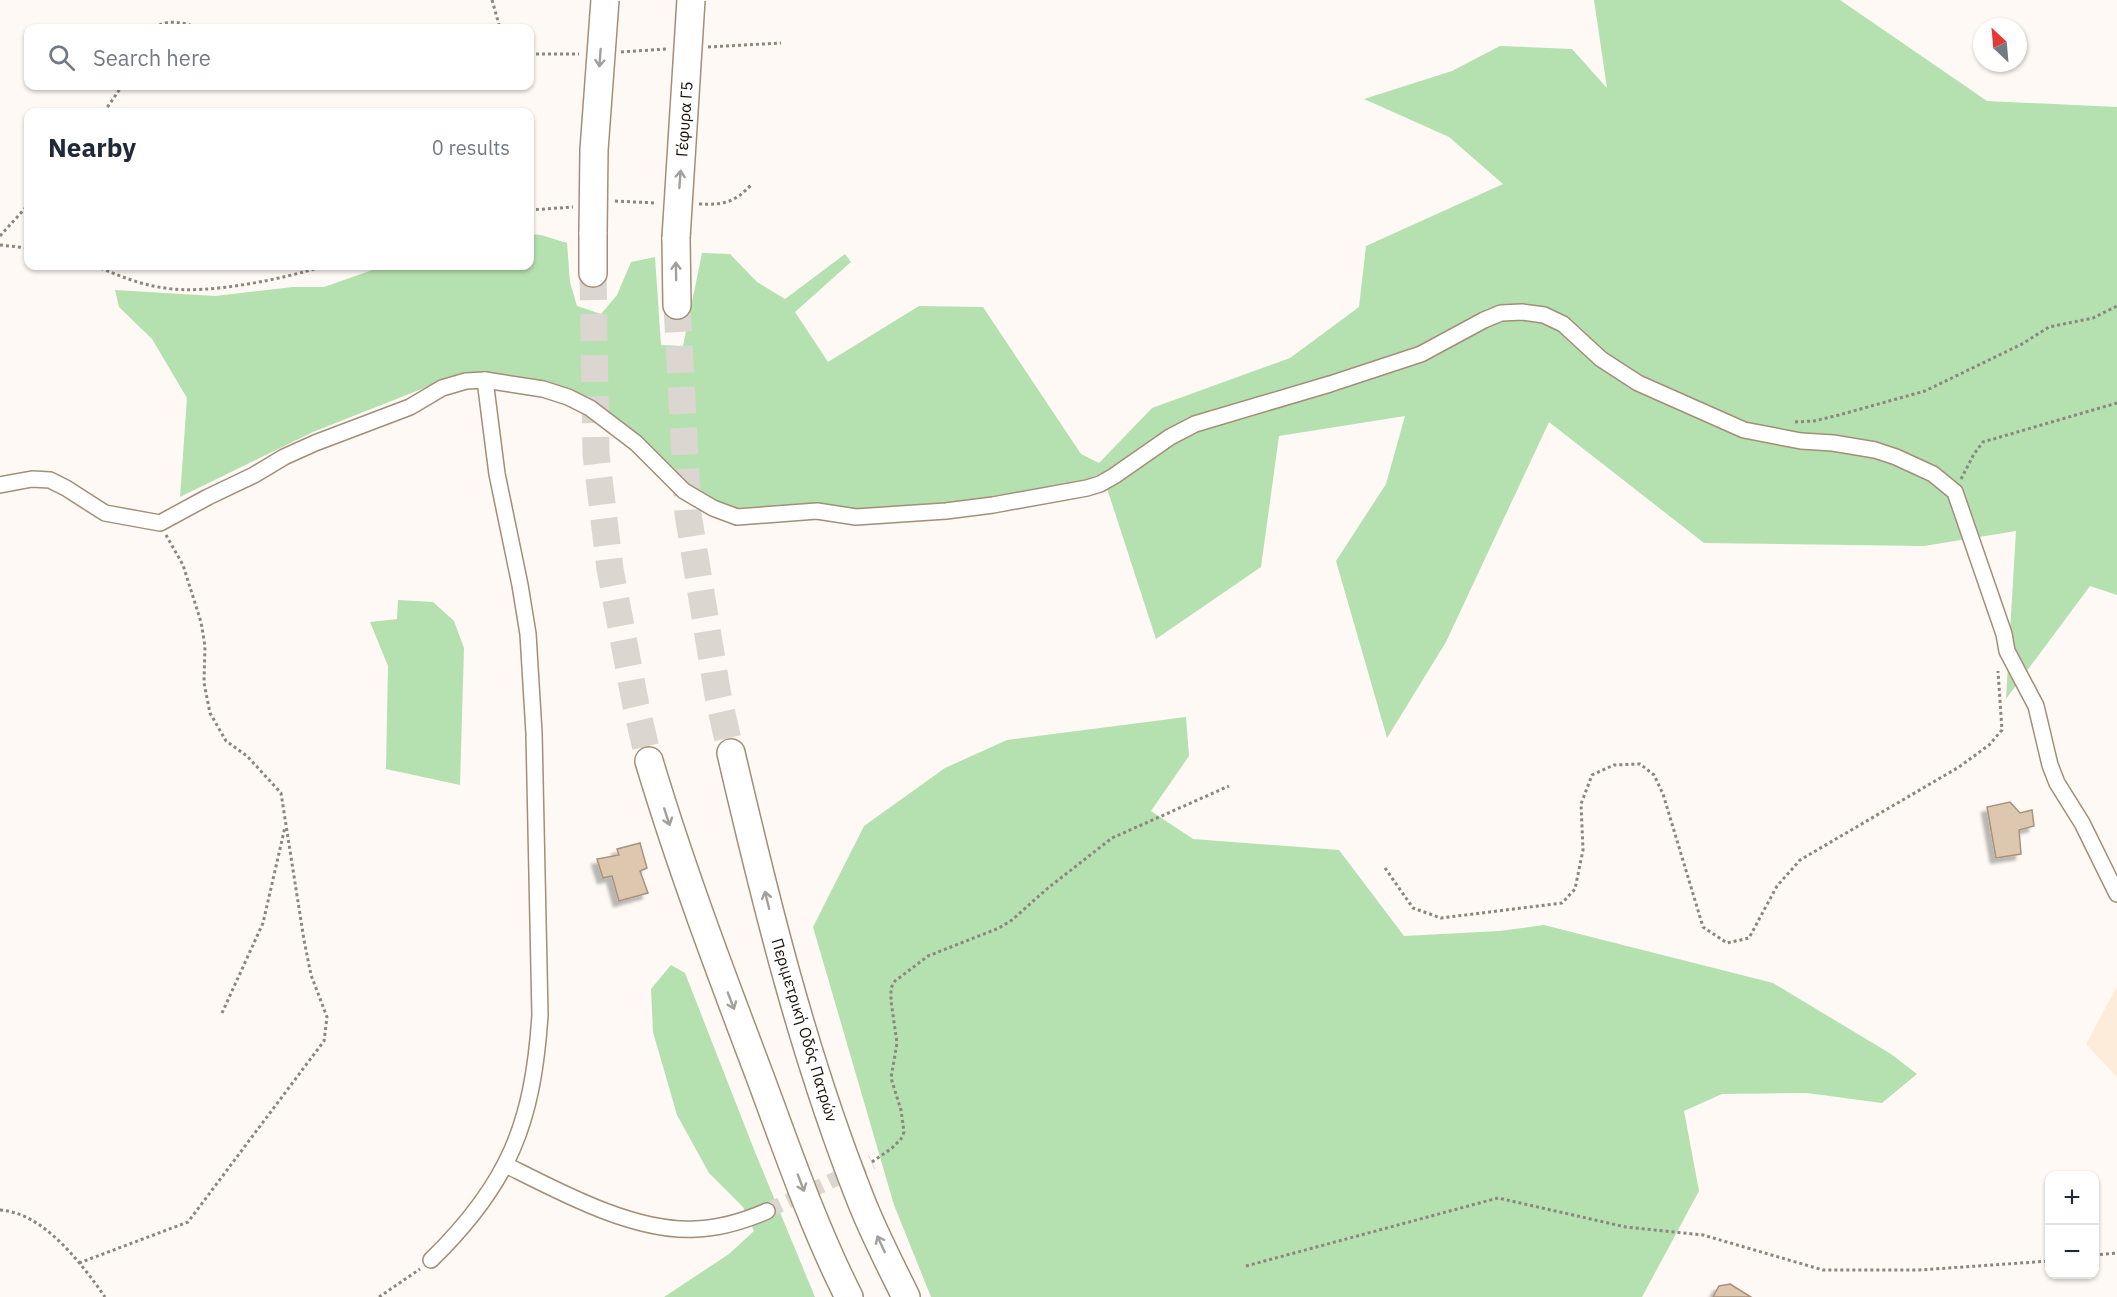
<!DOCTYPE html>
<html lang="en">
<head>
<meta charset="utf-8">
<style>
  body { margin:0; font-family:"IBM Plex Sans",sans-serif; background:#f6f6f7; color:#1f2937 }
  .controls { position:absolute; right:18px; bottom:18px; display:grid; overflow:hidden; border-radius:12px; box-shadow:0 2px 4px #0004 }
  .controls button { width:54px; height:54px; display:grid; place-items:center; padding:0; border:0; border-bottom:2px solid #e0e1e3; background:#fff; color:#1f2937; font:30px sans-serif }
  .compass { position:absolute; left:1973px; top:18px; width:54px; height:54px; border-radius:50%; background:#fff; box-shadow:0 2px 4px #0004; rotate:334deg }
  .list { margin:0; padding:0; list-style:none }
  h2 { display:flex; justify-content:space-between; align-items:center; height:78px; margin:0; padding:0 24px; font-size:26px }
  h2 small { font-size:20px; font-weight:400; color:#747a83 }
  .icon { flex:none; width:33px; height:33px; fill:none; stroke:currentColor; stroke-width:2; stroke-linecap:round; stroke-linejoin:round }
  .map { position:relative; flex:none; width:2117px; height:1297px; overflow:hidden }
  .search { position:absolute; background:#fff; box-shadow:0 2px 4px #0004; left:24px; top:24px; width:510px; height:66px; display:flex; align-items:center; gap:15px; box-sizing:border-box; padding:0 21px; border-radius:12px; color:#747a83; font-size:22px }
  .panel { position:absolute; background:#fff; box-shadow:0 2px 4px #0004; left:24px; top:108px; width:510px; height:162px; border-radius:12px }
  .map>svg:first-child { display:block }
</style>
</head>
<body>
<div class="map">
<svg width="2117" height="1297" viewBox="0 0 2117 1297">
  <defs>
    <filter id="shadow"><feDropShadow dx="-5.5" dy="5.5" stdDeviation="1.5" flood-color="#0004"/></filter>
  </defs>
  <rect width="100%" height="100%" fill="#fef9f4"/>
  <!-- built -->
  <polygon fill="#fdecda" points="2117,986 2117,1077 2086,1044"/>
  <!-- green -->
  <g fill="#b5e0b0">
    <polygon points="1594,0 1840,0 1987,101 2117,107 2117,595 2090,586 2006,699 2016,531 1924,546 1704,543 1549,422 1446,642 1387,738 1336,561 1386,484 1405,416 1279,436 1261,567 1156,639 1102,473 1086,480 983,499 865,511 740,513 721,506 675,476 639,435 604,410 564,389 531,378 474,374 442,381 313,432 180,497 187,398 152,339 119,307 115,290 215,296 293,287 324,287 384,266 530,266 530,234 541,235 567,243 570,282 577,306 601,314 617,295 631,262 655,257 661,345 683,346 702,253 730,254 757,282 785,299 845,254 851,262 795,312 828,362 919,306 983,307 1081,454 1099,463 1152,408 1290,358 1359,307 1366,246 1503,184 1449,137 1364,99 1452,71 1500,46 1572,49 1607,88"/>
    <polygon points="398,600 433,602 454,621 464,648 460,785 386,769 388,666 370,622 397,619"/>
    <polygon points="1186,717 1189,756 1151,811 1193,839 1339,850 1404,936 1499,931 1544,925 1773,983 1891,1054 1917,1074 1882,1103 1807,1093 1722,1094 1684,1111 1699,1191 1642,1297 931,1297 894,1205 813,927 864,826 945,768 1007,740"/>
    <polygon points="671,965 685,973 755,1152 815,1297 664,1297 729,1254 754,1231 743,1207 709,1173 677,1115 653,1032 651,989"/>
  </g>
  <!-- building -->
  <g fill="#ddc7af" stroke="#a8927c" stroke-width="1.5" filter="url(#shadow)">
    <polygon points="2010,802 2020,813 2032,810 2034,826 2019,830 2021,854 1996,858 1987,807"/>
    <polygon points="640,843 647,868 640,871 648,893 619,901 612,876 603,878 597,859 619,855 617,849"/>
    <polygon points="1730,1284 1751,1297 1713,1297 1719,1286"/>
  </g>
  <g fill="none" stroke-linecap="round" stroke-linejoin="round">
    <!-- minor-tunnel -->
    <polyline stroke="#dbd6d0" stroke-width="15" stroke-dasharray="15 8" stroke-linecap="butt" points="767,1211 872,1162"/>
    <!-- motorway-tunnel -->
    <g stroke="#dbd6d0" stroke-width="27" stroke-dasharray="27 14" stroke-linecap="butt">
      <polyline points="593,273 596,454 610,569 636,706 649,761"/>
      <polyline points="677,305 688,514 718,696 731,753"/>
    </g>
    <!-- minor casing -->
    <g stroke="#a38e77" stroke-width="18">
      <g id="minor">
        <polyline points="0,485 32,479 50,480 66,488 105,513 160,523 208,497 254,475 284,457 315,443 410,407 442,388 466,381 485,380 543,389 568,397 590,408 636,443 684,491 713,508 737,517 817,511 856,517 946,511 993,505 1087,488 1100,484 1114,476 1170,437 1195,424 1330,384 1421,354 1484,320 1501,313 1522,312 1544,315 1563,324 1601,359 1638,383 1744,430 1801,441 1833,443 1875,450 1896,457 1933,474 1955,492 2004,634 2007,651 2036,706 2050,765 2057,783 2082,823 2117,894"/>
        <path d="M 506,1165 C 560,1192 635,1233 696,1229 C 721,1228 744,1221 767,1211"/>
        <path d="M 431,1260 C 509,1184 533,1123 540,1015 L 534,733 L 528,634 L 520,585 L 497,474 L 485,380"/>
      </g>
    </g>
    <!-- motorway casing -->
    <g stroke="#a38e77" stroke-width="30">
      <g id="motorway">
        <polyline points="593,232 593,273"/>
        <polyline points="676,238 677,305"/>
        <path d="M 731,753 C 766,903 803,1054 860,1198 C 873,1232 890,1264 906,1297"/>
        <path d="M 649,761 C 681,868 720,971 759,1074 C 787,1149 813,1226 849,1297"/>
      </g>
    </g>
    <!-- path -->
    <g stroke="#8c867f" stroke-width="3" stroke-dasharray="3 3" stroke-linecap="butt">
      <polyline points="492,0 500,28"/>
      <path d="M 154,28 C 169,18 183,23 200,28"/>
      <polyline points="708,47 781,43"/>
      <polyline points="621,52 666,49"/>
      <polyline points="530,54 579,54"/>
      <polyline points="104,112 122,86"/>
      <polyline points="615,201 656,203"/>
      <path d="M 699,204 C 723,205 734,203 751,185"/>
      <polyline points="530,210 573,207"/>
      <polyline points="0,236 28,205"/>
      <polyline points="0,245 28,248"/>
      <path d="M 95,266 C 118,275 140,285 165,288 C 206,295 284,279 324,266"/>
      <polyline points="1795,422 1814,421 1839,415 1925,391 2022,344 2049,327 2093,318 2117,306"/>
      <polyline points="1961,479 1974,454 1983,442 2117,403"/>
      <polyline points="1385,868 1413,908 1441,918 1562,903 1575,889 1583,850 1581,804 1592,775 1614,765 1640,764 1654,775 1663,794 1703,927 1727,943 1749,938 1777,886 1800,860 1959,767 1989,745 2002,730 1998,671"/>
      <polyline points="222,1013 263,923 285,827"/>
      <polyline points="872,1162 892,1148 901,1139 904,1132 901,1110 891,1078 897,1043 891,1001 891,988 895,981 928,956 999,928 1012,920 1048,888 1112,838 1229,786"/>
      <path d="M 0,1210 C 44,1213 81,1263 105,1297"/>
      <polyline points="2094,1255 2117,1253"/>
      <polyline points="79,1263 188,1222 324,1041 327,1017 311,975 304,940 281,793 247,756 226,741 210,713 204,683 205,646 201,622 183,565 166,535"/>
      <polyline points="1246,1266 1498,1198 1626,1227 1703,1235 1823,1270 1919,1270 2050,1261"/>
      <polyline points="379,1297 420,1269"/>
    </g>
    <!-- minor -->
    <use href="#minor" stroke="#fff" stroke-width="15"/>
    <!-- motorway -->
    <use href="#motorway" stroke="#fff" stroke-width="27"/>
    <!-- motorway-bridge casing -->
    <g stroke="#a38e77" stroke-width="30" stroke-linecap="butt">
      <g id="motorway-bridge">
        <polyline points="593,232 594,150 605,0"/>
        <polyline points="676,238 691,0"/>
      </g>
    </g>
    <!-- motorway-bridge -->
    <use href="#motorway-bridge" stroke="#fff" stroke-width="27"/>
  </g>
  <!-- one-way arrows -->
  <defs><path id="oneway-shaft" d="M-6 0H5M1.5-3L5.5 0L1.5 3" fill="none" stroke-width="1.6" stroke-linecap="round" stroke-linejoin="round" transform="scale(1.5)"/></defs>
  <g stroke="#a29f9c">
    <use href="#oneway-shaft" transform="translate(600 58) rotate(94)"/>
    <use href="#oneway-shaft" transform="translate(680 179) rotate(-86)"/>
    <use href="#oneway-shaft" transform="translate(676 271) rotate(-91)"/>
    <use href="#oneway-shaft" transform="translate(667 817) rotate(72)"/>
    <use href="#oneway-shaft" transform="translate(767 900) rotate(-104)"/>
    <use href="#oneway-shaft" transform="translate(731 1001) rotate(69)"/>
    <use href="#oneway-shaft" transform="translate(801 1183) rotate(69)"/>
    <use href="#oneway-shaft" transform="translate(881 1244) rotate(-115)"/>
  </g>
  <g text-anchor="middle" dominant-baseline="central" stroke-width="6" stroke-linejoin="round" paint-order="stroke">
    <!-- street labels -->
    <g font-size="16" fill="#171007" stroke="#fff">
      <text transform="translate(684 119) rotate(-86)">Γέφυρα Γ5</text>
      <text transform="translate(805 1030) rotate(73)">Περιμετρική Οδός Πατρών</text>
    </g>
  </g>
</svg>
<div class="controls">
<button>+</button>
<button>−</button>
</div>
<svg class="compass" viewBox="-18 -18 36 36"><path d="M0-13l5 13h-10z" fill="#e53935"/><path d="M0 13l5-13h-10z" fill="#747a83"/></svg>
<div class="search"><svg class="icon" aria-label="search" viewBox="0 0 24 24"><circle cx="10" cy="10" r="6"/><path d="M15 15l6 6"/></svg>Search here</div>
<section class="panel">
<h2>Nearby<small>0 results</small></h2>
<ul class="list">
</ul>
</section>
</div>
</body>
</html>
